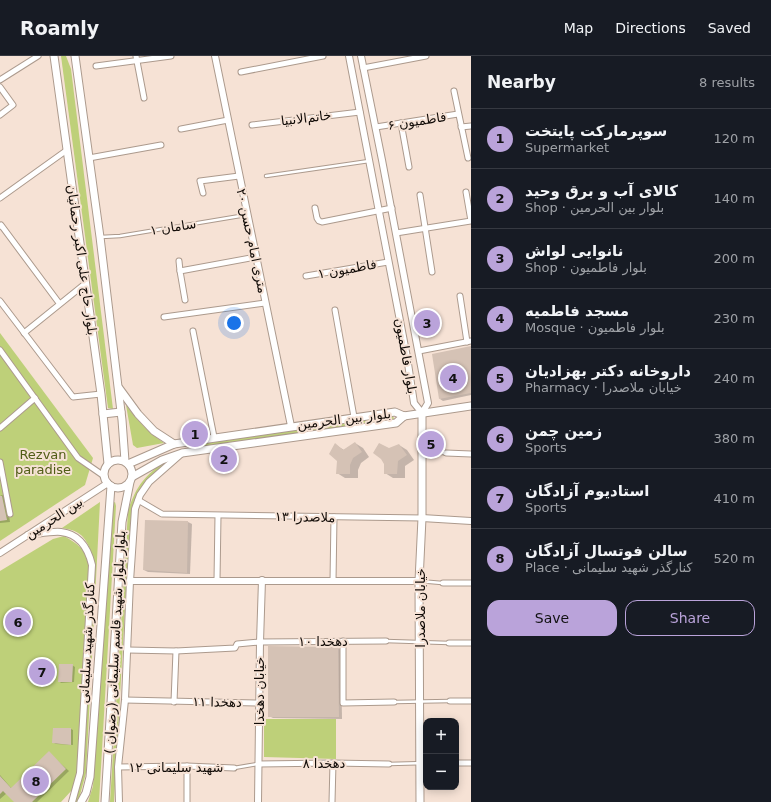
<!DOCTYPE html>
<html lang="en">
<head>
<meta charset="utf-8">
<style>
  body { margin:0; font-family:"DejaVu Sans",Cairo,sans-serif; background:#20242c; color:#f1f3f6 }
  .controls { position:absolute; right:12px; bottom:12px; display:grid; overflow:hidden; border-radius:8px; box-shadow:0 2px 10px #0003 }
  .controls button { width:36px; height:36px; display:grid; place-items:center; padding:0; border:0; border-bottom:1px solid #363941; background:#171b24; color:#f1f3f6; font:20px sans-serif }
  .you { position:absolute; left:234px; top:267px; width:14px; height:14px; margin:-10px; border:3px solid #fff; border-radius:50%; background:#1a73e8; box-shadow:0 0 0 6px #1a73e833 }
  .badge { display:grid; place-items:center; width:26px; height:26px; border-radius:50%; background:#baa3da; color:#111; font-size:13px; font-weight:700 }
  .pin { position:absolute; translate:-50% -50%; border:2px solid #fff; box-shadow:0 1px 4px #0006 }
  .list { margin:0; padding:0; list-style:none }
  h2 { display:flex; justify-content:space-between; align-items:center; height:52px; margin:0; padding:0 16px; font-size:17px }
  h2 small { font-size:13px; font-weight:400; color:#9ea1a6 }
  .list li { display:grid; grid-template-columns:26px 1fr auto; gap:12px; align-items:center; box-sizing:border-box; height:60px; padding:0 16px; border-top:1px solid #363941 }
  .list b { display:block; font-size:15px; white-space:nowrap }
  .list p { margin:0; font-size:13px; white-space:nowrap; color:#9ea1a6 }
  .list em { font-size:13px; font-style:normal; color:#9ea1a6 }
  .actions { display:flex; gap:8px; padding:12px 16px }
  .actions a { flex:1; padding:9px 0; border:1px solid #baa3da; border-radius:12px; text-align:center; font-size:14px; color:#baa3da }
  .actions .main { background:#baa3da; color:#111 }
  .map { position:relative; flex:none; width:471px; height:746px; overflow:hidden }
  header { display:flex; align-items:center; gap:24px; box-sizing:border-box; height:56px; padding:0 20px; background:#171b24; border-bottom:1px solid #363941 }
  header strong { font-size:19px }
  nav { display:flex; gap:22px; margin-inline-start:auto; font-size:14px }
  main { display:flex }
  aside { flex:1; background:#171b24 }
  .map>svg:first-child { display:block }
</style>
</head>
<body>
<header>
<strong>Roamly</strong>
<nav><a>Map</a><a>Directions</a><a>Saved</a></nav>
</header>
<main>
<div class="map">
<svg width="471" height="746" viewBox="0 0 471 746">
  <rect width="100%" height="100%" fill="#f6e2d5"/>
  <!-- green -->
  <g fill="#bed079">
    <polygon points="61,0 66,0 71,13 113,353 108,352"/>
    <polygon points="0,277 93,402 85,429 0,485"/>
    <path d="M 126,349 C 138,365 148,376 164,387 L 137,392 L 133,389 Z"/>
    <polygon points="392,360 394,362 393,364 208,391 202,389 207,386"/>
    <path d="M 167,404 L 148,425 L 132,453 L 127,516 L 114,746 L 110,746 L 128,455 C 136,430 145,419 167,404 Z"/>
    <path d="M 100,446 L 86,717 L 78,746 L 74,746 L 83,716 L 94,504 C 87,484 84,475 62,472 Z"/>
    <polygon points="115,446 116,450 99,746 88,746 93,730 113,447"/>
    <path d="M 64,480 C 77,487 86,494 90,509 L 79,718 L 72,734 L 61,746 L 0,746 L 0,515 L 53,483 Z"/>
    <polygon points="264,663 336,663 336,703 264,701"/>
  </g>
  <!-- shadow -->
  <g fill="#0003">
    <polygon points="471,291 471,339 443,345 440,343"/>
    <polygon points="355,387 363,392 369,401 361,407 358,414 358,422 345,422 337,417 338,404 336,389 344,394"/>
    <polygon points="399,389 407,394 414,404 405,410 405,422 393,422 385,417 389,393"/>
    <polygon points="2,439 6,441 10,466 0,467 0,440"/>
    <polygon points="146,465 188,466 192,468 190,518 148,516 144,514"/>
    <polygon points="338,592 341,594 342,663 273,662 269,660"/>
    <polygon points="72,609 75,611 74,626 61,627 59,625"/>
    <polygon points="71,673 73,674 73,689 56,688 54,687"/>
    <polygon points="49,697 69,715 37,746 16,746 7,737 0,743 0,719 12,733"/>
  </g>
  <!-- building -->
  <g fill="#d5c2b5">
    <polygon points="471,290 471,337 439,343 432,298"/>
    <polygon points="355,386 362,396 353,402 350,409 350,418 336,418 337,405 329,398 335,387 343,394"/>
    <polygon points="379,387 389,392 399,388 407,399 398,405 397,418 384,418 384,408 381,403 373,397"/>
    <polygon points="0,440 2,440 7,464 0,465"/>
    <polygon points="145,464 188,465 187,517 143,514"/>
    <polygon points="268,590 338,591 339,661 268,661"/>
    <polygon points="59,608 73,608 72,626 58,626"/>
    <polygon points="53,672 71,672 71,689 52,687"/>
    <polygon points="49,695 66,713 32,746 14,746 3,735 0,738 0,720 11,732"/>
  </g>
  <g fill="none" stroke-linecap="round" stroke-linejoin="round">
    <!-- service casing -->
    <g stroke="#ac9a8d" stroke-width="4.5">
      <g id="service">
        <polyline points="266,120 369,105"/>
        <polyline points="101,181 120,180 246,159"/>
        <polyline points="423,397 445,397"/>
        <polyline points="419,525 442,527"/>
        <polyline points="386,585 449,587"/>
        <polyline points="395,646 450,645"/>
        <polyline points="389,708 426,707"/>
        <polyline points="234,712 257,708"/>
      </g>
    </g>
    <!-- minor casing -->
    <g stroke="#ac9a8d" stroke-width="7">
      <g id="minor">
        <polyline points="136,0 144,42"/>
        <polyline points="96,10 171,0"/>
        <polyline points="363,12 426,0"/>
        <polyline points="241,16 323,0"/>
        <polyline points="0,24 38,0"/>
        <polyline points="0,31 13,49 0,59"/>
        <polyline points="454,35 468,102"/>
        <polyline points="401,67 409,111"/>
        <polyline points="252,69 360,56"/>
        <polyline points="376,71 458,58"/>
        <polyline points="461,71 471,70"/>
        <polyline points="181,73 228,64"/>
        <polyline points="89,102 161,89"/>
        <polyline points="203,137 200,125 239,120"/>
        <polyline points="420,139 432,216"/>
        <polyline points="0,142 67,94"/>
        <polyline points="315,152 317,162 319,165 322,166 392,152"/>
        <polyline points="0,170 1,169 59,247"/>
        <polyline points="396,177 471,165 466,136"/>
        <polyline points="179,205 180,215"/>
        <polyline points="306,220 388,206"/>
        <polyline points="460,240 467,286"/>
        <polyline points="185,244 180,215 256,201"/>
        <polyline points="0,245 73,341 101,338"/>
        <polyline points="335,254 354,361"/>
        <polyline points="164,261 265,247"/>
        <polyline points="193,275 214,381"/>
        <polyline points="24,277 86,227"/>
        <polyline points="0,294 78,402 104,420"/>
        <polyline points="419,295 471,285"/>
        <polyline points="0,372 35,342"/>
        <polyline points="446,397 471,398"/>
        <polyline points="0,406 10,458"/>
        <polyline points="138,444 162,458 422,462"/>
        <polyline points="217,524 218,460"/>
        <polyline points="333,525 334,461"/>
        <polyline points="443,527 471,527"/>
        <polyline points="343,585 343,647 394,646"/>
        <polyline points="449,587 471,587"/>
        <polyline points="128,594 176,595 235,592 237,588 260,586 386,585"/>
        <polyline points="125,644 259,647"/>
        <polyline points="450,645 471,645"/>
        <polyline points="174,646 176,595"/>
        <polyline points="456,707 471,707"/>
        <polyline points="259,708 333,707 389,708"/>
        <polyline points="118,711 187,710 234,712"/>
        <polyline points="187,746 187,710"/>
        <polyline points="332,746 333,707"/>
      </g>
    </g>
    <!-- tertiary casing -->
    <g stroke="#ac9a8d" stroke-width="8">
      <g id="tertiary">
        <polyline points="215,0 291,370"/>
        <polyline points="349,0 407,301 414,347 422,357 428,347 382,104 361,0"/>
        <polyline points="422,462 471,465"/>
        <path d="M 28,479 C 38,478 52,475 61,476 C 79,478 88,492 92,509 L 80,717 L 72,746"/>
        <polyline points="0,497 108,427"/>
        <polyline points="130,525 419,525"/>
        <polyline points="119,746 118,711 125,644 130,525 135,453 140,439 149,426 182,397"/>
        <polyline points="258,746 260,586 262,524"/>
      </g>
    </g>
    <!-- secondary casing -->
    <g stroke="#ac9a8d" stroke-width="9">
      <g id="secondary">
        <polyline points="54,0 101,338 108,408"/>
        <polyline points="75,0 100,181 122,364 125,405"/>
        <polyline points="119,332 138,358 154,375 174,388"/>
        <polyline points="103,358 121,356"/>
        <polyline points="404,360 471,350"/>
        <circle cx="118" cy="418" r="14"/>
        <polyline points="128,408 174,388 395,356 404,360"/>
        <polyline points="132,421 162,404 182,397 389,368 396,367 404,360"/>
        <polyline points="81,746 86,737 90,721 111,430"/>
        <polyline points="105,746 122,466 130,426"/>
        <polyline points="420,746 419,525 422,462 422,357"/>
      </g>
    </g>
    <!-- service -->
    <use href="#service" stroke="#fff" stroke-width="2.5"/>
    <!-- minor -->
    <use href="#minor" stroke="#fff" stroke-width="5"/>
    <!-- tertiary -->
    <use href="#tertiary" stroke="#fff" stroke-width="6"/>
    <!-- secondary -->
    <use href="#secondary" stroke="#fff" stroke-width="7"/>
  </g>
  <g text-anchor="middle" dominant-baseline="central" stroke-width="4" stroke-linejoin="round" paint-order="stroke">
    <!-- street labels -->
    <g font-size="13" fill="#110b07" stroke="#f6e2d5">
      <text transform="translate(306 62) rotate(-7)">خاتم‌الانبیا</text>
      <text transform="translate(417 65) rotate(-9)">فاطمیون ۶</text>
      <text transform="translate(173 171) rotate(-9)">سامان ۱</text>
      <text transform="translate(252 185) rotate(78)">۲۰ متری امام حسن</text>
      <text transform="translate(82 204) rotate(82)">بلوار حاج علی اکبر رحمانیان</text>
      <text transform="translate(347 213) rotate(-10)">فاطمیون ۱</text>
      <text transform="translate(406 300) rotate(80)">بلوار فاطمیون</text>
      <text transform="translate(344 363) rotate(-7)">بلوار بین الحرمین</text>
      <text transform="translate(305 461) rotate(1)">ملاصدرا ۱۳</text>
      <text transform="translate(54 462) rotate(-33)">بین الحرمین</text>
      <text transform="translate(420 552) rotate(-90)">خیابان ملاصدرا</text>
      <text x="323" y="585">دهخدا ۱۰</text>
      <text transform="translate(115 586) rotate(-87)">بلوار بلوار شهید قاسم سلیمانی (رضوان )</text>
      <text transform="translate(87 587) rotate(-87)">کنارگذر شهید سلیمانی</text>
      <text transform="translate(259 635) rotate(-90)">خیابان دهخدا</text>
      <text transform="translate(217 646) rotate(1)">دهخدا ۱۱</text>
      <text x="324" y="707">دهخدا ۸</text>
      <text x="176" y="711">شهید سلیمانی ۱۲</text>
    </g>
    <!-- park labels -->
    <g font-size="13" fill="#515d16" stroke="#f6e2d5">
      <text x="43" y="398">Rezvan<tspan x="43" dy="15">paradise</tspan></text>
    </g>
  </g>
</svg>
<div class="controls">
<button>+</button>
<button>−</button>
</div>
<div class="you"></div>
<div class="pin badge" style="left:195px;top:378px">1</div>
<div class="pin badge" style="left:224px;top:403px">2</div>
<div class="pin badge" style="left:427px;top:267px">3</div>
<div class="pin badge" style="left:453px;top:322px">4</div>
<div class="pin badge" style="left:431px;top:388px">5</div>
<div class="pin badge" style="left:18px;top:566px">6</div>
<div class="pin badge" style="left:42px;top:616px">7</div>
<div class="pin badge" style="left:36px;top:725px">8</div>
</div>
<aside>
<h2>Nearby<small>8 results</small></h2>
<ul class="list">
<li><span class="badge">1</span><div><b>سوپرمارکت پایتخت</b><p>Supermarket</p></div><em>120 m</em></li>
<li><span class="badge">2</span><div><b>کالای آب و برق وحید</b><p>Shop · بلوار بین الحرمین</p></div><em>140 m</em></li>
<li><span class="badge">3</span><div><b>نانوایی لواش</b><p>Shop · بلوار فاطمیون</p></div><em>200 m</em></li>
<li><span class="badge">4</span><div><b>مسجد فاطمیه</b><p>Mosque · بلوار فاطمیون</p></div><em>230 m</em></li>
<li><span class="badge">5</span><div><b>داروخانه دکتر بهزادیان</b><p>Pharmacy · خیابان ملاصدرا</p></div><em>240 m</em></li>
<li><span class="badge">6</span><div><b>زمین چمن</b><p>Sports</p></div><em>380 m</em></li>
<li><span class="badge">7</span><div><b>استادیوم آزادگان</b><p>Sports</p></div><em>410 m</em></li>
<li><span class="badge">8</span><div><b>سالن فوتسال آزادگان</b><p>Place · کنارگذر شهید سلیمانی</p></div><em>520 m</em></li>
</ul>
<div class="actions"><a class="main">Save</a><a>Share</a></div>
</aside>
</main>
</body>
</html>
